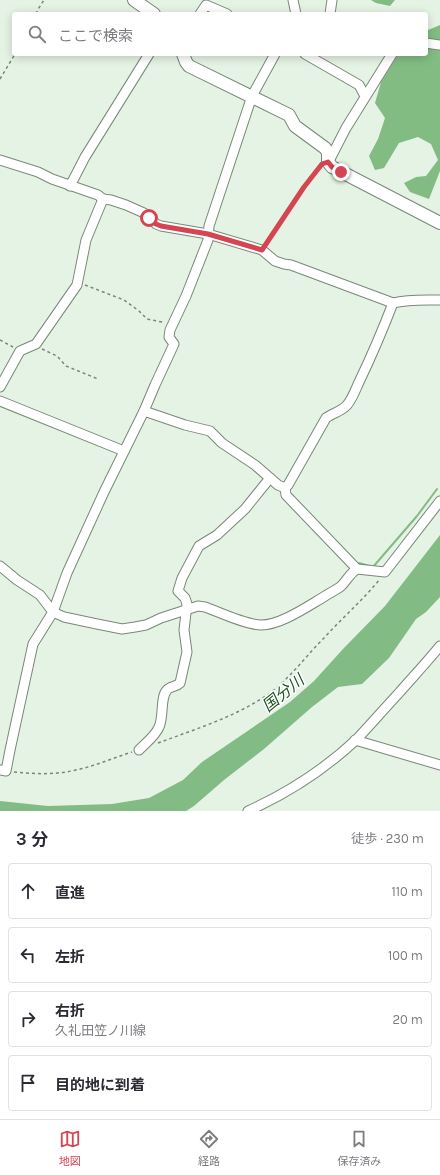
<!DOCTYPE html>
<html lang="ja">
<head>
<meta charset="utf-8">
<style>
  body { margin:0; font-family:Karla,"Noto Sans JP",sans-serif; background:#f2f2f3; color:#2b2b33 }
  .stop { position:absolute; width:12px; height:12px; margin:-9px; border:3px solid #d44451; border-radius:50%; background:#fff }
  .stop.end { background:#d44451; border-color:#fff; box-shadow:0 1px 4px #0008 }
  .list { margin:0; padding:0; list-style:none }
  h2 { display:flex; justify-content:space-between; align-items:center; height:52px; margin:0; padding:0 16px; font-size:17px }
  h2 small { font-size:13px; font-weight:400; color:#7c7c81 }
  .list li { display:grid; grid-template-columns:26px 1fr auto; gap:12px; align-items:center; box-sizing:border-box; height:56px; margin:0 8px 8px; padding:0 8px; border:1px solid #e1e1e2; border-radius:4px }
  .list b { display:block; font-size:15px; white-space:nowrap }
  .list p { margin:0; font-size:13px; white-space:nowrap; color:#7c7c81 }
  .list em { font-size:13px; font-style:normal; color:#7c7c81 }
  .icon { flex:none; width:22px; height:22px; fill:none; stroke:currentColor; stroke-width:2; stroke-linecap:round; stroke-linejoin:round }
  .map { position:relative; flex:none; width:440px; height:811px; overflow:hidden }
  .search { position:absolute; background:#fff; box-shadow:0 2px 10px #0003; left:12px; right:12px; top:12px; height:44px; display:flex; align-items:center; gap:10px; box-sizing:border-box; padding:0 14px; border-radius:4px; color:#7c7c81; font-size:15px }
  .sheet { height:308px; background:#fff }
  nav { display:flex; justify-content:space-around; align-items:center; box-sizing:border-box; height:56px; border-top:1px solid #e1e1e2; background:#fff; font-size:11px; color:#7c7c81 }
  nav a { display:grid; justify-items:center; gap:2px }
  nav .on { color:#d44451 }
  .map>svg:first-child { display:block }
</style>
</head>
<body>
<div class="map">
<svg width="440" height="811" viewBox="0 0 440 811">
  <rect width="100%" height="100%" fill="#e5f3e4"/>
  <!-- forest -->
  <g fill="#82bc83">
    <polygon points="371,0 395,0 390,6 376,3"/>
    <polygon points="440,25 440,171 429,199 410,192 404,183 416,177 426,176 438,160 431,144 418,137 399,143 384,168 375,170 369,156 378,139 385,118 375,103 381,82 398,54 426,54 426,31"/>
  </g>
  <!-- water -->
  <polygon fill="#82bb83" points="440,535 440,597 426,612 416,619 389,658 362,684 338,687 312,707 264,749 224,780 194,806 186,811 0,811 0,801 48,806 112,804 149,798 183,780 202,762 290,702 314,681 343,649 385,606"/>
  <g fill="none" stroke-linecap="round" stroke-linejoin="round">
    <!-- stream -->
    <polyline stroke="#82bb83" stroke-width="2" points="356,565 359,563 373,567 417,516 437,489"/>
    <!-- street casing -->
    <g stroke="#7a877a" stroke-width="11">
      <g id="street">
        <polyline points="293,0 296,14"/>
        <polyline points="200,14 206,5 227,14"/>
        <polyline points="330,14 332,0"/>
        <polyline points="426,43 439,45 440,45"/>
        <polyline points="305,54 359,85 365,96"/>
        <path d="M 0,160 L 38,172 L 52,179 L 98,195 L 103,199 L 111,200 L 126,205 L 144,213 L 156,224 L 161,226 L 208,234 L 262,250 L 275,261 L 284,264 L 291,265 L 393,303 C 409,299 424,300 440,300"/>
        <polyline points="329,161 346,128 392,54"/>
        <polyline points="70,186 85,157 149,54"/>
        <polyline points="0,387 20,351 36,344 77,285 86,240 103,199"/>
        <polyline points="0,401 124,451"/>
        <polyline points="144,411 185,425 210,431 222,443 255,465 278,485 285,488"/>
        <path d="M 0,566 L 17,580 L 40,595 L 53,612 L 64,617 L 97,624 L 122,629 L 135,627 L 146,625 L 161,618 L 198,606 L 205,607 C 219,612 246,625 261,625 C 280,625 305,608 322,598 C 328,594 334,591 340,587 C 346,582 350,573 357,569 L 385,572 L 440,501"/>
        <path d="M 357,569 L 286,495 L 285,488 L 288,485 L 326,418 C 333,413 342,411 347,405 C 353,398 356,388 360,380 C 372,355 383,329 393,303"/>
        <polyline points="355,740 440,765"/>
        <path d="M 139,750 C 146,743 156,735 159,727 C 164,717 160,697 167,690 C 170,686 176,687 180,683 L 187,652 L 184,630 L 187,604 L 185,598 L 178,591 L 182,578 L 199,546 L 217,535 L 245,509 L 270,478"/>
        <polyline points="0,770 6,771 10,750 33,644 53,612 67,573 104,492 144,411 155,385 174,344 169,337 170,330 186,296 208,240 209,226 252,96 275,54"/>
        <path d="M 248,811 C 288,793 325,769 357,739 C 371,724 384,709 398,694 C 412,678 427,662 440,646"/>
      </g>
    </g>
    <!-- secondary casing -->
    <g stroke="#7a877a" stroke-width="14">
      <g id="secondary">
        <polyline points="134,0 154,14"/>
        <polyline points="183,54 186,62 189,66 289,115 295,126 325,148 328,152 328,162 332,167 440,223"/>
      </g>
    </g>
    <!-- path -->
    <g stroke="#7b857b" stroke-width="1.5" stroke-dasharray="3 3" stroke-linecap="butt">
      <polyline points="37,14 37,11 44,0"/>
      <polyline points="0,79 15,54"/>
      <polyline points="266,244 304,187 320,167"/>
      <polyline points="85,285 124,300 139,311 147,319 162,322 164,324"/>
      <polyline points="0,340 13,347"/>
      <polyline points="42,349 57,356 66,366 98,379"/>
      <path d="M 158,743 C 193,730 229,719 261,699 C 286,684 303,659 324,638 C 342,618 363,600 380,579"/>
      <path d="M 14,772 C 35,774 55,775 76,770 C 95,766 113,758 132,752"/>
    </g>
    <!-- street -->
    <use href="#street" stroke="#fff" stroke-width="9"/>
    <!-- secondary -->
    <use href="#secondary" stroke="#fff" stroke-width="12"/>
  </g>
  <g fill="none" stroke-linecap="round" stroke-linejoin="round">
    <!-- route -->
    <polyline stroke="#d44451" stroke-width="5" points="149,218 156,224 161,226 208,234 262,250 304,187 322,164 328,162 332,167 341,172"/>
  </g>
  <g text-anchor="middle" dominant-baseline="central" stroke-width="3" stroke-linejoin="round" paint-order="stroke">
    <!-- water labels -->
    <g font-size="16" font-style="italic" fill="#18531e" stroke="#fff">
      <text transform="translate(283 693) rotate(-39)">国分川</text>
    </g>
  </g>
</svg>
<div class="stop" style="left:149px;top:218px"></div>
<div class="stop end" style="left:341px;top:172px"></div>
<div class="search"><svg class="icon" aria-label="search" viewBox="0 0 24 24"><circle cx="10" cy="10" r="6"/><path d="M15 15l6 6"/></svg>ここで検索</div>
</div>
<section class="sheet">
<h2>3 分<small>徒歩 · 230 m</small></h2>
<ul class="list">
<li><svg class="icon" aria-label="ahead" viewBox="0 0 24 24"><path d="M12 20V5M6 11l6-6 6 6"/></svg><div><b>直進</b></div><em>110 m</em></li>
<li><svg class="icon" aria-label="left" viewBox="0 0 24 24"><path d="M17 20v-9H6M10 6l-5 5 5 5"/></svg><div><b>左折</b></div><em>100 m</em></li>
<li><svg class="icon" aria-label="right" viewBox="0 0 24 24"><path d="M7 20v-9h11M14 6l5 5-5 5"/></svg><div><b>右折</b><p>久礼田笠ノ川線</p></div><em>20 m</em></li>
<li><svg class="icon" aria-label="arrive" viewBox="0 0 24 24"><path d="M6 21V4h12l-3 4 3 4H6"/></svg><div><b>目的地に到着</b></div></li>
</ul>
</section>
<nav>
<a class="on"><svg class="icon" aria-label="map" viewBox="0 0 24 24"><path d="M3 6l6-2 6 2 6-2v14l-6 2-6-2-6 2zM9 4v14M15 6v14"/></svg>地図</a>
<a><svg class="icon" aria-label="directions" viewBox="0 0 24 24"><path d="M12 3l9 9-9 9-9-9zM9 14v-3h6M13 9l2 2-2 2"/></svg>経路</a>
<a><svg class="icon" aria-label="saved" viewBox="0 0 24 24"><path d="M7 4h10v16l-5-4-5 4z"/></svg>保存済み</a>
</nav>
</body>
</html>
